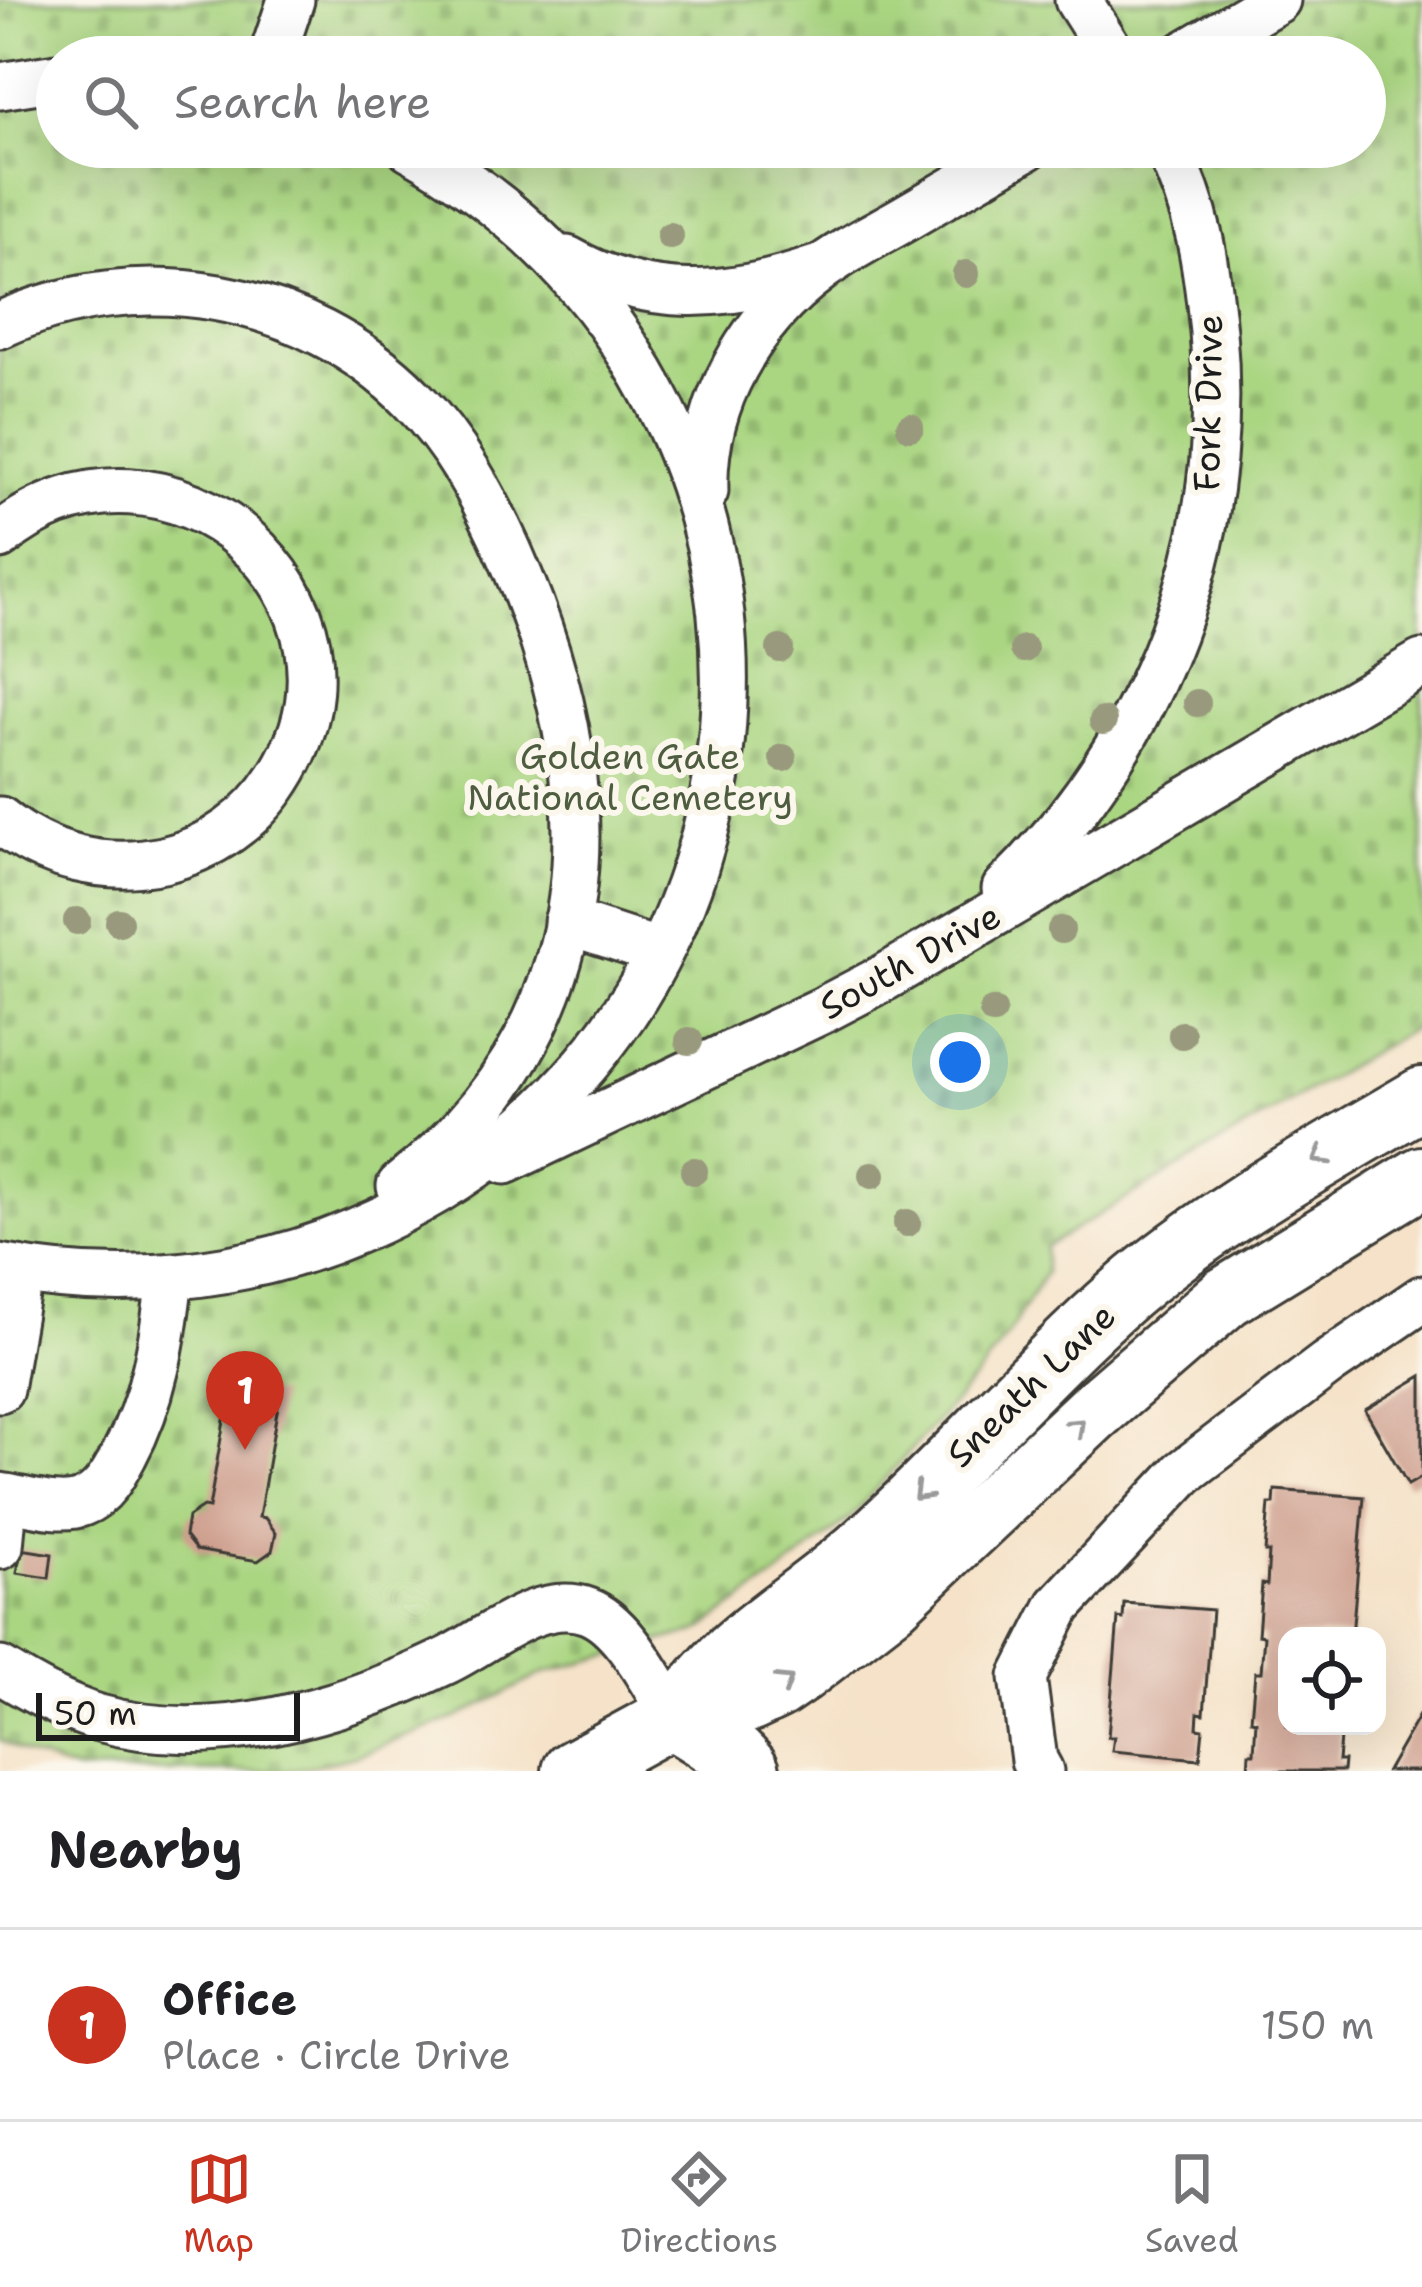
<!DOCTYPE html>
<html lang="en">
<head>
<meta charset="utf-8">
<style>
  body { margin:0; font-family:"Shantell Sans",sans-serif; background:#f6f6f6; color:#202124 }
  .controls { position:absolute; right:36px; bottom:36px; display:grid; overflow:hidden; border-radius:24px; box-shadow:0 12px 48px #0002 }
  .controls button { width:108px; height:108px; display:grid; place-items:center; padding:0; border:0; border-bottom:3px solid #e0e0e0; background:#fff; color:#202124; font:60px sans-serif }
  .scale { position:absolute; left:36px; bottom:30px; width:264px; box-sizing:border-box; padding-left:12px; border:6px solid #1c1c1c; border-top:0; font-size:33px; line-height:42px; white-space:nowrap; color:#1c1c1c; -webkit-text-stroke:9px #fbf7ec; paint-order:stroke }
  .you { position:absolute; left:960px; top:1062px; width:42px; height:42px; margin:-30px; border:9px solid #fff; border-radius:50%; background:#1a73e8; box-shadow:0 0 0 18px #1a73e833 }
  .badge { display:grid; place-items:center; width:78px; height:78px; border-radius:50%; background:#c8321e; color:#fff; font-size:39px; font-weight:700 }
  .pin { position:absolute; translate:-50% -99px; filter:drop-shadow(0 3px 6px #0008) }
  .pin::after { content:''; position:absolute; top:63px; width:42px; height:36px; background:inherit; clip-path:polygon(0 0,100% 0,50% 100%) }
  .list { margin:0; padding:0; list-style:none }
  h2 { display:flex; justify-content:space-between; align-items:center; height:156px; margin:0; padding:0 48px; font-size:51px }
  h2 small { font-size:39px; font-weight:400; color:#757577 }
  .list li { display:grid; grid-template-columns:78px 1fr auto; gap:36px; align-items:center; box-sizing:border-box; height:192px; padding:0 48px; border-top:3px solid #e0e0e0 }
  .list b { display:block; font-size:45px; white-space:nowrap }
  .list p { margin:0; font-size:39px; white-space:nowrap; color:#757577 }
  .list em { font-size:39px; font-style:normal; color:#757577 }
  .icon { flex:none; width:66px; height:66px; fill:none; stroke:currentColor; stroke-width:2; stroke-linecap:round; stroke-linejoin:round }
  .map { position:relative; flex:none; width:1422px; height:1771px; overflow:hidden }
  .search { position:absolute; background:#fff; box-shadow:0 12px 48px #0002; left:36px; right:36px; top:36px; height:132px; display:flex; align-items:center; gap:30px; box-sizing:border-box; padding:0 42px; border-radius:66px; color:#757577; font-size:45px }
  .sheet { height:348px; background:#fff }
  nav { display:flex; justify-content:space-around; align-items:center; box-sizing:border-box; height:168px; border-top:3px solid #e0e0e0; background:#fff; font-size:33px; color:#757577 }
  nav a { display:grid; justify-items:center; gap:6px }
  nav .on { color:#c8321e }
  .map>svg:first-child { display:block }
</style>
</head>
<body>
<div class="map">
<svg width="1422" height="1771" viewBox="0 0 1422 1771">
  <defs>
    <pattern id="cemetery-stones" width="16" height="16" patternUnits="userSpaceOnUse" patternTransform="scale(3)"><rect width="16" height="16" fill="#aad682"/><path d="M2 7V4a2 2 0 0 1 4 0v3zM10 15v-3a2 2 0 0 1 4 0v3z" fill="#92b770"/></pattern>
  </defs>
  <rect width="100%" height="100%" fill="#fbf7ec"/>
  <filter id="ink" filterUnits="userSpaceOnUse"><feTurbulence type="fractalNoise" baseFrequency=".00833" numOctaves="2"/><feDisplacementMap in="SourceGraphic" scale="24" xChannelSelector="R" yChannelSelector="G"/><feConvolveMatrix kernelMatrix="1 2 1 2 8 2 1 2 1" color-interpolation-filters="sRGB"/></filter>
  <filter id="wash" filterUnits="userSpaceOnUse"><feTurbulence type="fractalNoise" baseFrequency=".004" numOctaves="4" result="noise"/><feDisplacementMap in="SourceGraphic" scale="48" xChannelSelector="R" yChannelSelector="G"/><feGaussianBlur stdDeviation="2.7" result="paint"/><feColorMatrix in="noise" values="0 0 0 0 0 0 0 0 0 0 0 0 0 0 0 0 0 1.4 0 .05"/><feComposite in="paint" operator="in"/></filter>
  <g filter="url(#wash)">
    <rect width="100%" height="100%" fill="#f5e2c8"/>
    <!-- cemetery -->
    <path fill="url(#cemetery-stones)" stroke="#63794f" stroke-width="3" fill-rule="evenodd" d="M 0,0 L 1422,0 L 1422,1023 L 1045,1247 L 1045,1273 L 1009,1333 L 978,1375 L 849,1519 L 777,1576 L 699,1631 L 544,1673 L 458,1717 L 355,1756 L 288,1771 L 76,1771 L 32,1756 L 0,1740 ZM 57,57 L 1365,57 L 1365,147 L 57,147 Z"/>
    <g id="blocks">
      <!-- building -->
      <g fill="#ce9f8e">
        <polygon points="1422,1376 1422,1477 1408,1485 1365,1410"/>
        <polygon points="230,1386 280,1394 259,1517 265,1518 276,1533 272,1551 258,1561 196,1550 185,1536 188,1517 203,1507 209,1508"/>
        <polygon points="1275,1490 1364,1497 1352,1636 1287,1636 1287,1726 1341,1726 1338,1761 1344,1761 1343,1771 1248,1771 1249,1753 1254,1753 1256,1721 1251,1720 1255,1672 1261,1672 1264,1636 1258,1635 1262,1584 1267,1585 1269,1552 1265,1552 1269,1504 1274,1504"/>
        <polygon points="21,1549 52,1554 49,1578 17,1573"/>
        <polygon points="1124,1603 1212,1610 1204,1714 1198,1713 1197,1728 1203,1729 1200,1759 1112,1751 1114,1737 1108,1737 1118,1618 1123,1619"/>
        <polygon points="1422,1710 1422,1771 1387,1771"/>
      </g>
    </g>
  </g>
  <g filter="url(#ink)">
    <use href="#blocks" fill-opacity="0" stroke="#3d3a36" stroke-width="3"/>
    <g fill="none" stroke-linecap="round" stroke-linejoin="round">
      <!-- minor casing -->
      <g stroke="#3d3a36" stroke-width="51">
        <g id="minor">
          <polyline points="1078,0 1114,57"/>
          <polyline points="272,57 291,0"/>
          <polyline points="1180,57 1277,0"/>
          <polyline points="0,86 57,77"/>
          <path d="M 567,259 C 648,305 729,299 816,269"/>
          <path d="M 0,325 C 137,262 306,291 412,399 C 455,443 484,496 509,552 C 565,678 598,823 559,959 C 532,1052 476,1127 400,1186"/>
          <path d="M 705,491 C 702,403 750,321 820,269 C 846,249 878,234 907,217 C 947,194 987,170 1027,147"/>
          <path d="M 0,536 C 166,401 394,600 279,778 C 253,819 211,849 163,860 C 105,872 46,858 0,820"/>
          <path d="M 1005,889 C 1155,741 1232,543 1213,332 C 1206,262 1199,211 1167,147"/>
          <polyline points="567,922 659,952"/>
          <polyline points="505,1161 823,1010 884,978 1422,663"/>
          <path d="M 0,1267 C 120,1290 243,1279 356,1231 C 825,1035 850,392 409,147"/>
          <polyline points="0,1389 20,1271"/>
          <path d="M 0,1496 C 24,1499 59,1512 82,1503 C 103,1495 114,1474 124,1455 C 154,1399 163,1340 170,1277"/>
          <polyline points="0,1521 2,1525 0,1546"/>
          <path d="M 0,1670 C 31,1689 63,1707 99,1718 C 213,1750 342,1711 446,1661 C 488,1641 539,1593 588,1611 C 625,1625 653,1685 674,1716"/>
          <polyline points="1040,1771 1034,1760 1023,1677 1059,1606 1183,1473 1327,1364 1422,1299"/>
        </g>
      </g>
      <!-- major casing -->
      <g stroke="#3d3a36" stroke-width="66">
        <g id="major">
          <path d="M 674,1716 C 694,1694 713,1669 736,1649 C 779,1611 829,1580 871,1541 C 959,1461 1036,1371 1125,1293 C 1215,1215 1321,1158 1422,1098"/>
          <polyline points="573,1771 674,1716 751,1701 776,1689 798,1674 891,1602 1093,1412 1226,1297 1422,1177"/>
        </g>
      </g>
      <!-- highway casing -->
      <g stroke="#3d3a36" stroke-width="72">
        <path id="highway" d="M 674,1716 C 701,1732 726,1746 746,1771"/>
      </g>
      <!-- minor -->
      <use href="#minor" stroke="#fff" stroke-width="45"/>
      <!-- major -->
      <use href="#major" stroke="#fff" stroke-width="60"/>
      <!-- highway -->
      <use href="#highway" stroke="#fff" stroke-width="66"/>
    </g>
    <!-- trees -->
    <g fill="#99997d">
      <circle cx="670" cy="236" r="14"/>
      <circle cx="966" cy="274" r="14"/>
      <circle cx="910" cy="427" r="14"/>
      <circle cx="780" cy="649" r="14"/>
      <circle cx="1024" cy="649" r="14"/>
      <circle cx="1197" cy="703" r="14"/>
      <circle cx="1103" cy="721" r="14"/>
      <circle cx="783" cy="758" r="14"/>
      <circle cx="77" cy="921" r="14"/>
      <circle cx="119" cy="922" r="14"/>
      <circle cx="1061" cy="930" r="14"/>
      <circle cx="993" cy="1011" r="14"/>
      <circle cx="1182" cy="1035" r="14"/>
      <circle cx="689" cy="1041" r="14"/>
      <circle cx="694" cy="1171" r="14"/>
      <circle cx="872" cy="1175" r="14"/>
      <circle cx="907" cy="1223" r="14"/>
    </g>
    <!-- one-way arrows -->
    <defs><path id="oneway-chevron" d="M-2-3.5L2.5 0L-2 3.5" fill="none" stroke-width="1.6" stroke-linecap="round" stroke-linejoin="round" transform="scale(3)"/></defs>
    <g stroke="#999">
      <use href="#oneway-chevron" transform="translate(1321 1157) rotate(149)"/>
      <use href="#oneway-chevron" transform="translate(1077 1426) rotate(-43)"/>
      <use href="#oneway-chevron" transform="translate(921 1493) rotate(135)"/>
      <use href="#oneway-chevron" transform="translate(785 1682) rotate(-32)"/>
    </g>
  </g>
  <g text-anchor="middle" dominant-baseline="central" stroke-width="12" stroke-linejoin="round" paint-order="stroke">
    <!-- street labels -->
    <g font-size="36" fill="#1c1c1c" stroke="#fbf7ec">
      <text transform="translate(1208 403) rotate(-89)">Fork Drive</text>
      <text transform="translate(910 961) rotate(-29)">South Drive</text>
      <text transform="translate(1031 1385) rotate(-44)">Sneath Lane</text>
    </g>
    <!-- park labels -->
    <g font-size="36" fill="#4e5d40" stroke="#fbf7ec">
      <text x="630" y="756">Golden Gate<tspan x="630" dy="41">National Cemetery</tspan></text>
    </g>
  </g>
</svg>
<div class="controls">
<button><svg class="icon" aria-label="locate" viewBox="0 0 24 24"><circle cx="12" cy="12" r="6"/><path d="M12 2v4M12 18v4M2 12h4M18 12h4"/></svg></button>
</div>
<div class="scale">50 m</div>
<div class="you"></div>
<div class="pin badge" style="left:245px;top:1450px">1</div>
<div class="search"><svg class="icon" aria-label="search" viewBox="0 0 24 24"><circle cx="10" cy="10" r="6"/><path d="M15 15l6 6"/></svg>Search here</div>
</div>
<section class="sheet">
<h2>Nearby<small></small></h2>
<ul class="list">
<li><span class="badge">1</span><div><b>Office</b><p>Place · Circle Drive</p></div><em>150 m</em></li>
</ul>
</section>
<nav>
<a class="on"><svg class="icon" aria-label="map" viewBox="0 0 24 24"><path d="M3 6l6-2 6 2 6-2v14l-6 2-6-2-6 2zM9 4v14M15 6v14"/></svg>Map</a>
<a><svg class="icon" aria-label="directions" viewBox="0 0 24 24"><path d="M12 3l9 9-9 9-9-9zM9 14v-3h6M13 9l2 2-2 2"/></svg>Directions</a>
<a><svg class="icon" aria-label="saved" viewBox="0 0 24 24"><path d="M7 4h10v16l-5-4-5 4z"/></svg>Saved</a>
</nav>
</body>
</html>
